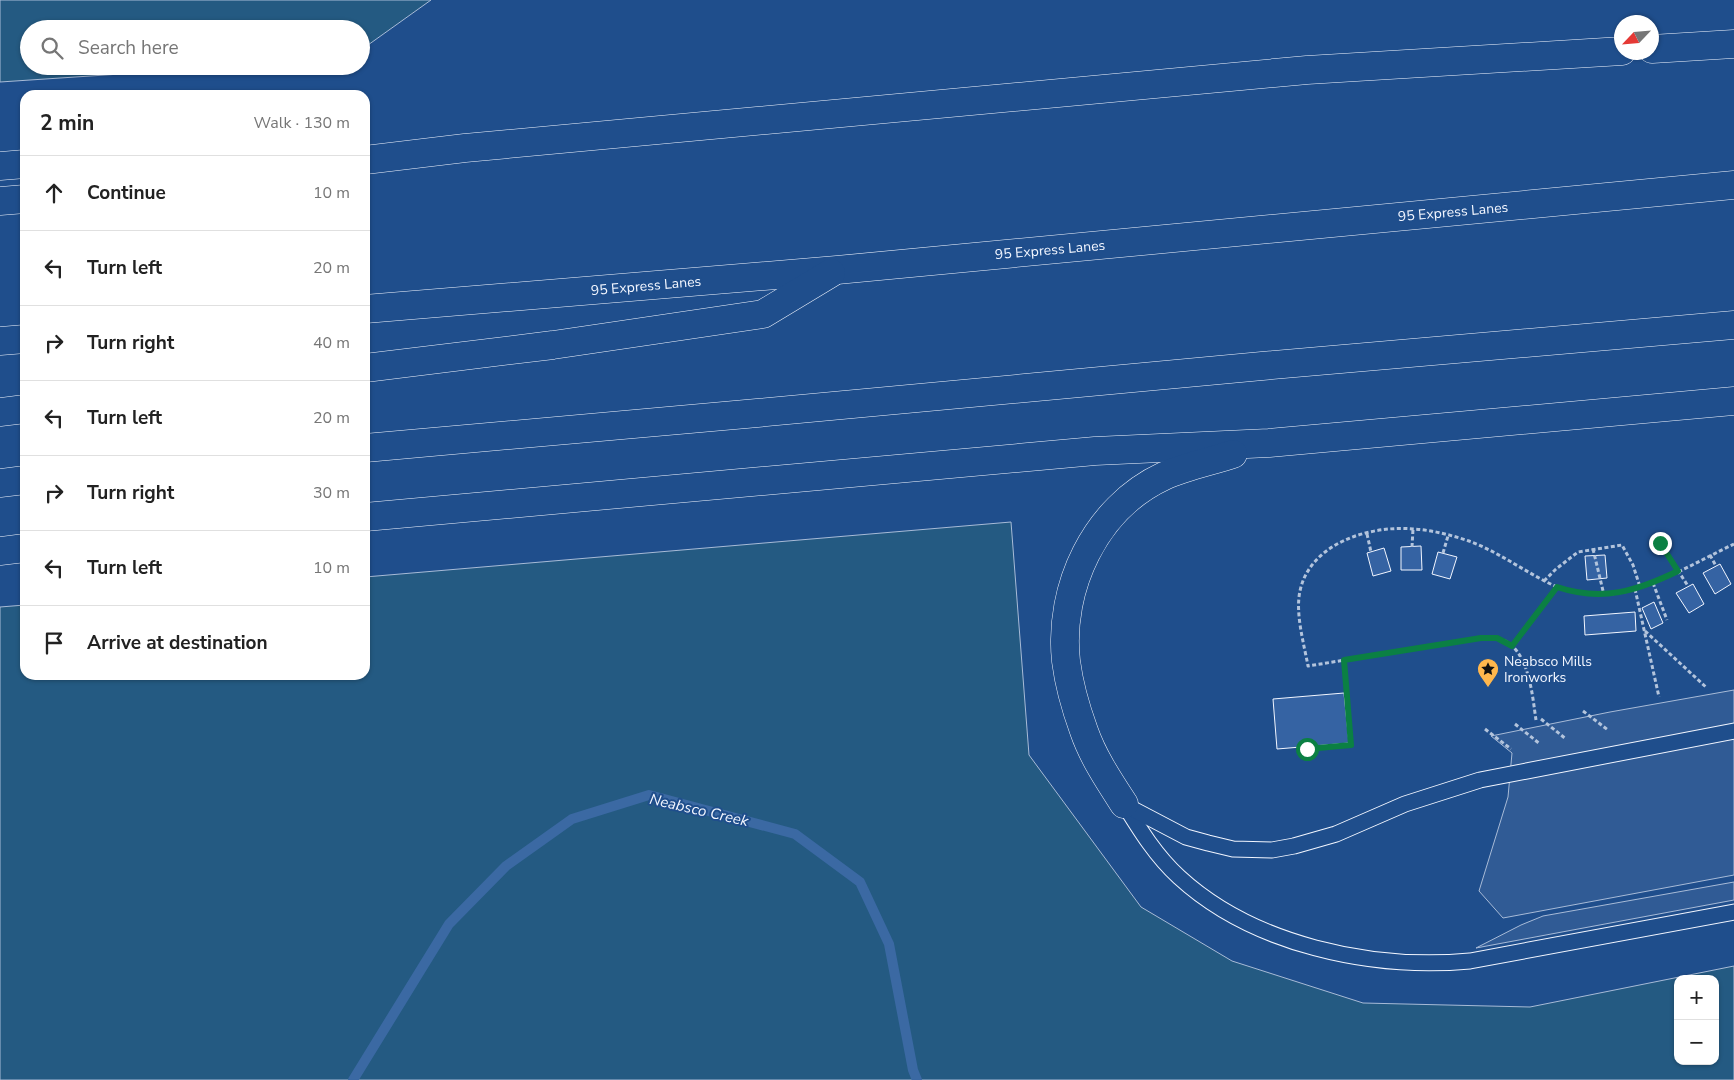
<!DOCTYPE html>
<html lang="en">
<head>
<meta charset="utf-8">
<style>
  body { margin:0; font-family:"Nunito Sans",sans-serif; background:#f6f6f6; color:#222 }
  .controls { position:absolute; right:15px; bottom:15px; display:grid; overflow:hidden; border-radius:10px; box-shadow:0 1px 4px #0004 }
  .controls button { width:45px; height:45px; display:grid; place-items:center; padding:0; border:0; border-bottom:1px solid #e0e0e0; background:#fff; color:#222; font:25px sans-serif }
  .compass { position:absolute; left:1614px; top:15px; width:45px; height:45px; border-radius:50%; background:#fff; box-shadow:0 1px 4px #0004; rotate:244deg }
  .stop { position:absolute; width:15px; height:15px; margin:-11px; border:4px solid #0b8043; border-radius:50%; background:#fff }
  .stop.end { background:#0b8043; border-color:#fff; box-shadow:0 1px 5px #0008 }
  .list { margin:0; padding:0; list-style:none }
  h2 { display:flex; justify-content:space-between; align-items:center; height:65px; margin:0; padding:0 20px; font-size:21px }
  h2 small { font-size:16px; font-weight:400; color:#767676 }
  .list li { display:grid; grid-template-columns:32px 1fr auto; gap:15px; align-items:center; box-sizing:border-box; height:75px; padding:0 20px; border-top:1px solid #e0e0e0 }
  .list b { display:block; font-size:19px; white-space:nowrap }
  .list em { font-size:16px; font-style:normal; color:#767676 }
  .icon { flex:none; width:28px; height:28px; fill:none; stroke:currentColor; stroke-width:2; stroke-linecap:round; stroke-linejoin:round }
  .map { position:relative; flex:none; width:1734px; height:1080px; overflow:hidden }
  .search { position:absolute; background:#fff; box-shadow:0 1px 4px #0004; left:20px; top:20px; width:350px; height:55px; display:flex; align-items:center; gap:12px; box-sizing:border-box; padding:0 18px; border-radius:28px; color:#767676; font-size:19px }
  .panel { position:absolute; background:#fff; box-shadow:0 1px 4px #0004; left:20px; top:90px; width:350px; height:590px; border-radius:15px }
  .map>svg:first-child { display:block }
</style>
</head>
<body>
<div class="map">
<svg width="1734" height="1080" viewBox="0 0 1734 1080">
  <rect width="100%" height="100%" fill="#1f4e8c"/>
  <!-- green -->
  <g fill="#245a82" stroke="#a8bbd7" fill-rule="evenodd">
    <polygon points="0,0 431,0 361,50 361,29 29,29 29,66 241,66 0,82"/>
    <path d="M 1011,522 L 1029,755 L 1141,907 L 1232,961 L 1363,1003 L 1530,1007 L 1734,966 L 1734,1080 L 0,1080 L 0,607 L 25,605 L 25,675 L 365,675 L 365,577 ZM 1678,979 L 1715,979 L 1715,1061 L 1678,1061 Z"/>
  </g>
  <!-- parking -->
  <g fill="#305b95" stroke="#a8bbd7">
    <polygon points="1734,690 1734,875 1503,918 1479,891 1508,797 1512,753 1491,736 1610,712"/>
    <polygon points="1734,882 1734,900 1476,948 1521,925 1543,916"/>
  </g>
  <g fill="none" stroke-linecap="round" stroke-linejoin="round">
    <!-- stream -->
    <polyline stroke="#3b69a3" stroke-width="10" points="353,1080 449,924 506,866 572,819 649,795 795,834 860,882 889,944 913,1070 917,1080"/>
  </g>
  <!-- building -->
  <g fill="#3563a3" stroke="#f2f6ff">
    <polygon points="1421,546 1422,570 1401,570 1401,547"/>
    <polygon points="1384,548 1391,571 1373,576 1367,553"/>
    <polygon points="1438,552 1457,557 1450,579 1432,574"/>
    <polygon points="1605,555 1607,578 1587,580 1585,556"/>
    <polygon points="1720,564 1731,584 1715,594 1703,573"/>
    <polygon points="1693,584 1704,604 1689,613 1676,593"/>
    <polygon points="1654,602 1663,623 1651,629 1642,608"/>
    <polygon points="1635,612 1636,631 1585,635 1584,616"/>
    <polygon points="1344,693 1349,743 1277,749 1273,699"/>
  </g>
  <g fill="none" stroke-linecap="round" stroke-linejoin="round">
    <!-- lane casing -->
    <g stroke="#f2f6ff" stroke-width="17">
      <g id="lane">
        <path d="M 1124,804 C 1140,830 1156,856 1179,877 C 1253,945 1371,970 1470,961 L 1734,912"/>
        <polyline points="1125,805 1186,837 1208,843 1233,849 1272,850 1294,846 1336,834 1405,804 1480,780 1734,731"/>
      </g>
    </g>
    <!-- highway casing -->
    <g stroke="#f2f6ff" stroke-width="29">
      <g id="highway">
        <polyline points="1652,49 1734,44"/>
        <polyline points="365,160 465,148 1307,70 1622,51"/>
        <polyline points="0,166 25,164"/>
        <polyline points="0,201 25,199"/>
        <polyline points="365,309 837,270 1734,185"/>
        <polyline points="0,341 25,339"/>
        <polyline points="365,368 553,345 763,314 831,273"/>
        <polyline points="0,412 25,409"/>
        <polyline points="365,448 746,414 1262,366 1734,325"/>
        <polyline points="0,483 25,480"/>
        <polyline points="365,517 1095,451 1269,443 1734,401"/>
        <polyline points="0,551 25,548"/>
        <path d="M 1124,804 C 1109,781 1093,757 1084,731 C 1076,709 1069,685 1066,661 C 1058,588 1095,508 1164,476 C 1184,467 1212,461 1233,454"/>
      </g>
    </g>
    <!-- path -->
    <g stroke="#b3c4dc" stroke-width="3" stroke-dasharray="4 2.5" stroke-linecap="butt">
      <polyline points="1367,534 1371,552"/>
      <polyline points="1660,543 1688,586"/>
      <polyline points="1412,547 1413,529"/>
      <polyline points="1593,549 1604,595"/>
      <polyline points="1443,553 1448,536"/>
      <polyline points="1710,555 1716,566"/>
      <polyline points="1544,581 1556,569 1578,552 1622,545 1633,565 1640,587"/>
      <polyline points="1653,583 1667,620"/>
      <polyline points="1635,589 1659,697"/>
      <polyline points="1645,631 1707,688"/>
      <polyline points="1512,646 1557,587"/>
      <polyline points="1583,711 1608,730"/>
      <polyline points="1541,719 1566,739"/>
      <path d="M 1536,720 C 1532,694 1529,645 1497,638 C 1492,637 1486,638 1481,638 L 1308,666 C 1304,644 1295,613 1300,591 C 1310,543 1370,525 1413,529 C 1432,530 1451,535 1469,541 C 1499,552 1528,574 1557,587 C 1573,592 1593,596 1610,594 C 1649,591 1698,561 1734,544"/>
      <polyline points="1515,724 1540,744"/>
      <polyline points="1485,729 1511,749"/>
      <polyline points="1307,749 1351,745 1344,661"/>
    </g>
    <!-- lane -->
    <use href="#lane" stroke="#1f4e8c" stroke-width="15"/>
    <!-- highway -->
    <use href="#highway" stroke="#1f4e8c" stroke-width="28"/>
  </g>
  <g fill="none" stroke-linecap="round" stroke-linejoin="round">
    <!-- route -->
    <path stroke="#0b8043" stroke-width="6" d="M 1307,749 L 1351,745 L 1344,660 L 1481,638 L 1497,638 L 1512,646 L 1557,587 C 1602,602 1637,591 1678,571 L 1660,543"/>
  </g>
  <!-- icons -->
  <defs>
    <g id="sight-pin" transform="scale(1.125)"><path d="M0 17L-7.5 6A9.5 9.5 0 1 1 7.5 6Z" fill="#ffb74d" stroke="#1f4e8c"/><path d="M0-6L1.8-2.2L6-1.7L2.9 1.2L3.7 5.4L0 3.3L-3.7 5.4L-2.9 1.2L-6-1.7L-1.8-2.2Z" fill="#111"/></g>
  </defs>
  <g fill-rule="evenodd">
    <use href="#sight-pin" x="1488" y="669"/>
  </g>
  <g text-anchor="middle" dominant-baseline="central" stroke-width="4" stroke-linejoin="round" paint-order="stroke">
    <!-- street labels -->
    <g font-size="14" fill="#f2f6ff" stroke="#1f4e8c">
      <text transform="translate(1453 212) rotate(-5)">95 Express Lanes</text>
      <text transform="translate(1050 250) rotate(-5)">95 Express Lanes</text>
      <text transform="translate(646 286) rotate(-5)">95 Express Lanes</text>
    </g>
    <!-- poi labels -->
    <g font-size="14" fill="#f2f6ff" stroke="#1f4e8c" text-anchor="start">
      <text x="1504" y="661">Neabsco Mills<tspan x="1504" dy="16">Ironworks</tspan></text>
    </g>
    <!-- water labels -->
    <g font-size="15" font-style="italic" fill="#f2f6ff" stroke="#1f4e8c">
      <text transform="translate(699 810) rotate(13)">Neabsco Creek</text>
    </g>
  </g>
</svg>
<div class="controls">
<button>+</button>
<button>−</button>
</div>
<svg class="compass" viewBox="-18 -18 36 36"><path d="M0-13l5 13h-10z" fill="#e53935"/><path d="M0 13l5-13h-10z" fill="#767676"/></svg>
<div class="stop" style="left:1307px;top:749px"></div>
<div class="stop end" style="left:1660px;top:543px"></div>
<div class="search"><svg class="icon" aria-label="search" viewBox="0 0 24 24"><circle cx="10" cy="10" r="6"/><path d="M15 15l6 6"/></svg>Search here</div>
<section class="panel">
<h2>2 min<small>Walk · 130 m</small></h2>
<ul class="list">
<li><svg class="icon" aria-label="ahead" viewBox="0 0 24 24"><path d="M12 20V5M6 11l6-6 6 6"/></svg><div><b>Continue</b></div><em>10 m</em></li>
<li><svg class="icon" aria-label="left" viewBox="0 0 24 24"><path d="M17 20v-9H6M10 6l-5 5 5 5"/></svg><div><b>Turn left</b></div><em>20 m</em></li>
<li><svg class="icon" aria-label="right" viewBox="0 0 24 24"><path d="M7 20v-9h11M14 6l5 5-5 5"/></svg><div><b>Turn right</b></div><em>40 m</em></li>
<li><svg class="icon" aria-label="left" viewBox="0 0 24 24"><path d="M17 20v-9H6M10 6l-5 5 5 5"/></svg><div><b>Turn left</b></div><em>20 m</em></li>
<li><svg class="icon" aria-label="right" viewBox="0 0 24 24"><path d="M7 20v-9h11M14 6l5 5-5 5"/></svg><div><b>Turn right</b></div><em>30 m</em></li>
<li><svg class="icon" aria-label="left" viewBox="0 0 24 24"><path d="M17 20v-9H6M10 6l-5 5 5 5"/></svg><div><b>Turn left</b></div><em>10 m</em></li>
<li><svg class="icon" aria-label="arrive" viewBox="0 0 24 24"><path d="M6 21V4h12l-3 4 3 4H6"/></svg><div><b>Arrive at destination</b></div></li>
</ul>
</section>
</div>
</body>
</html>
